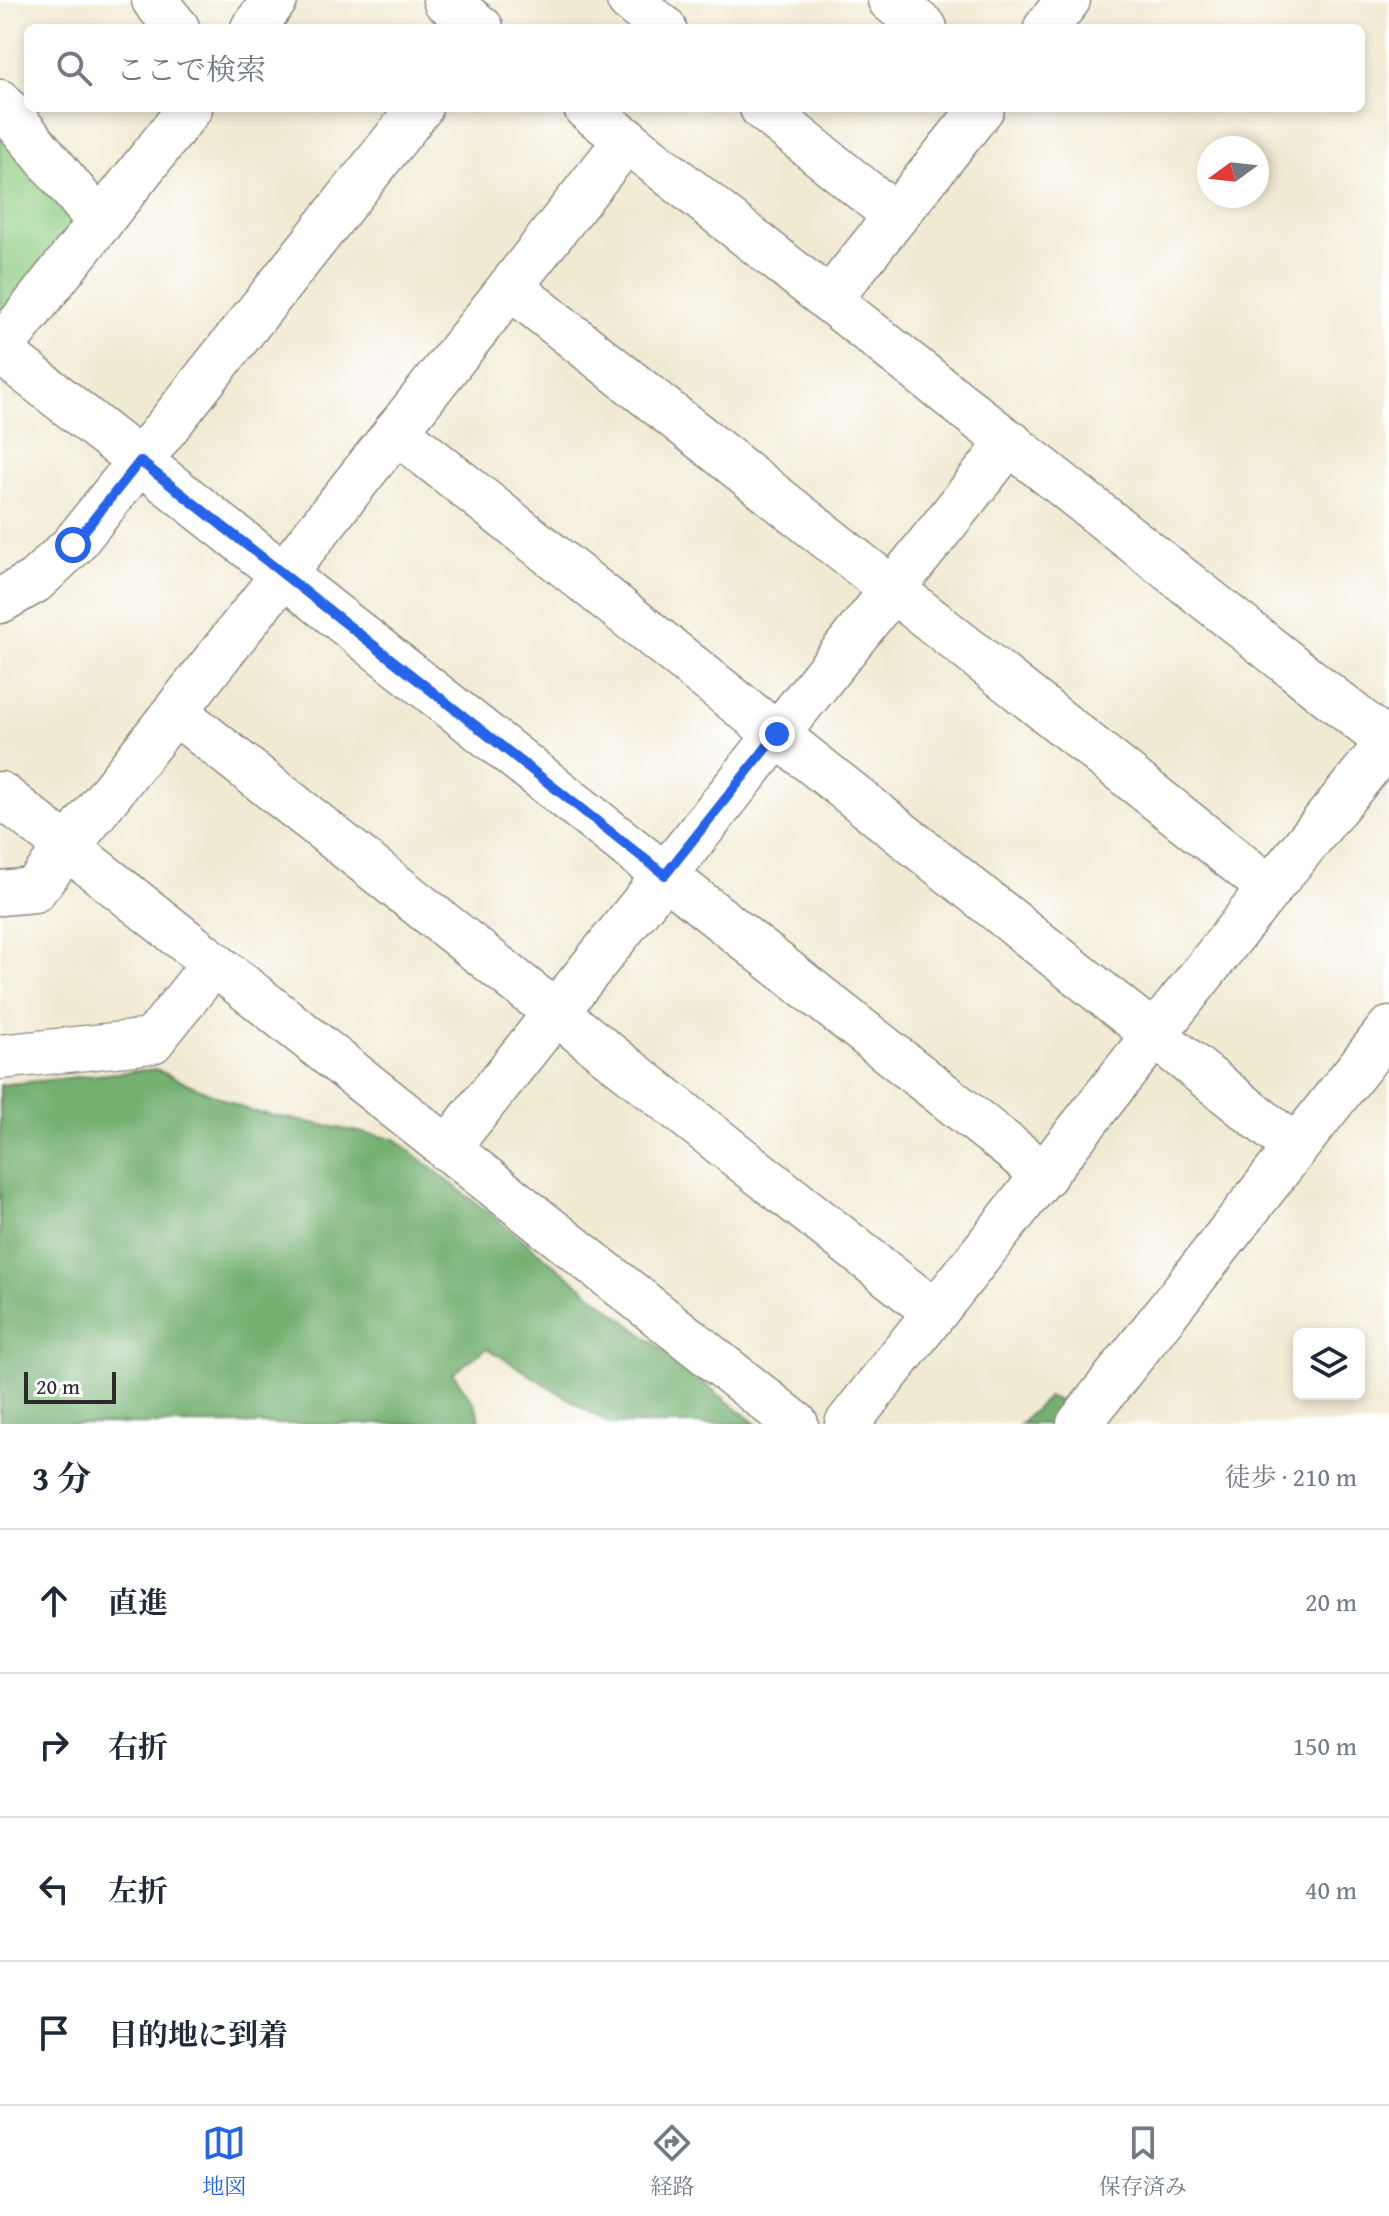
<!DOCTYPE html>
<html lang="ja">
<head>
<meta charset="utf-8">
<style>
  body { margin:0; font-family:"Gentium Book Plus","Noto Serif JP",serif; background:#f6f6f7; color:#1f2937 }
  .controls { position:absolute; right:24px; bottom:24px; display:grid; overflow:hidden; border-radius:12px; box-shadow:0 4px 12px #0003 }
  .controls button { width:72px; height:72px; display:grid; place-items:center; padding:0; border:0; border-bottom:2px solid #e0e1e3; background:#fff; color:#1f2937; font:40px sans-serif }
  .compass { position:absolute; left:1197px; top:136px; width:72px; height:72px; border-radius:50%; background:#fff; box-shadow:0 4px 12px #0003; rotate:255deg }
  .scale { position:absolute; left:24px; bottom:20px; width:92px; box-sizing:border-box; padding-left:8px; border:4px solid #2b2b2b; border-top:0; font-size:22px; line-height:28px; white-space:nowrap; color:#2b2b2b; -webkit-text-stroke:6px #fff; paint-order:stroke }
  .stop { position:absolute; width:24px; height:24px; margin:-18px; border:6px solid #2563eb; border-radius:50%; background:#fff }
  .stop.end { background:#2563eb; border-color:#fff; box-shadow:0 2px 8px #0008 }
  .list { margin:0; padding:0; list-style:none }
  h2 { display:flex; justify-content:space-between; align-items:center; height:104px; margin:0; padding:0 32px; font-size:34px }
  h2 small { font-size:26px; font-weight:400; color:#747a83 }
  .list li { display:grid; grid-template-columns:52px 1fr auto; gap:24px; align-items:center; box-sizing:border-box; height:144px; padding:0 32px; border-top:2px solid #e0e1e3 }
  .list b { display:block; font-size:30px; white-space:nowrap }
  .list em { font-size:26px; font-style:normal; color:#747a83 }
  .icon { flex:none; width:44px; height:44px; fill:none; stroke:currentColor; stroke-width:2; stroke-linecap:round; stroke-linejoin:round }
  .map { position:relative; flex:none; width:1389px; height:1424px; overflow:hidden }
  .search { position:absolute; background:#fff; box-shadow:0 4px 12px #0003; left:24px; right:24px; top:24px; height:88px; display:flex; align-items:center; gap:20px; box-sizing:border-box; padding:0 28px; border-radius:12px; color:#747a83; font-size:30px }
  .sheet { height:680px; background:#fff }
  nav { display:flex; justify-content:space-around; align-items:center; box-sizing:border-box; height:112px; border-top:2px solid #e0e1e3; background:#fff; font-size:22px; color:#747a83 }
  nav a { display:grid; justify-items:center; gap:4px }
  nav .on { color:#2563eb }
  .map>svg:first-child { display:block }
</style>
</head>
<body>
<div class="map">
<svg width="1389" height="1424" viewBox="0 0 1389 1424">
  <rect width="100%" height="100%" fill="#fff"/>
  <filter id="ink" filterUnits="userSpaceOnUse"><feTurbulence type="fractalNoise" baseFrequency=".0125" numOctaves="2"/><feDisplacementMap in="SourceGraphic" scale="16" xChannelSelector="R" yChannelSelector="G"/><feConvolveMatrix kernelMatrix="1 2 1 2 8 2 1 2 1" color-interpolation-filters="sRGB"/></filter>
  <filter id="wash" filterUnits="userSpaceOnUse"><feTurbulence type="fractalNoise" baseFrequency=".006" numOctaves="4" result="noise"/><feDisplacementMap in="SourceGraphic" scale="32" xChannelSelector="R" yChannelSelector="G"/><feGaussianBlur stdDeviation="1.8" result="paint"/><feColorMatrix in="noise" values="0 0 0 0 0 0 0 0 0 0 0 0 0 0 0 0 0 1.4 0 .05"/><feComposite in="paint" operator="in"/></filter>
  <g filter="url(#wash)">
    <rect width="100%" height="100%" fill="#f1ead3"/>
    <!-- green -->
    <polygon fill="#90cd83" stroke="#5e7c57" stroke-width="2" points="0,124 73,213 74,238 0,328"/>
    <!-- forest -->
    <g fill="#74b071" stroke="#506e4e" stroke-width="2">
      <polygon points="155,1069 250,1111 395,1139 756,1424 609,1424 487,1348 453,1373 476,1406 480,1424 0,1424 0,1085"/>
      <polygon points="1048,1397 1063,1402 1066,1411 1057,1424 1020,1424"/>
    </g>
  </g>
  <g filter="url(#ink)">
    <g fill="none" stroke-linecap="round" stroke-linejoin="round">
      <!-- minor casing -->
      <g stroke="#8e8a7f" stroke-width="47">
        <g id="minor">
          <polyline points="154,0 177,28"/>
          <polyline points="445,0 481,28"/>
          <polyline points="629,0 664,28"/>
          <polyline points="890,0 925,28"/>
          <polyline points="253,28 275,0"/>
          <polyline points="1046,28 1068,0"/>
          <polyline points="0,102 100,223"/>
          <polyline points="586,108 1389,743"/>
          <polyline points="762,108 896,216"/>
          <polyline points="510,287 1270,888"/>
          <polyline points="829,300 982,108"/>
          <polyline points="0,349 190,108"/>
          <polyline points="0,351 1045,1175"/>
          <polyline points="396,431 1295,1147"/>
          <polyline points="0,601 35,581 73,545 420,108"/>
          <polyline points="175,712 935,1312"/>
          <polyline points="0,794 796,1424"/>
          <polyline points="0,893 34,890 627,139"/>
          <polyline points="0,1057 152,1041 214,963"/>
          <polyline points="447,1149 1010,442"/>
          <polyline points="847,1424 1270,888 1388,743"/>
          <polyline points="1079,1424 1389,1029"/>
        </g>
      </g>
      <!-- minor -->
      <use href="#minor" stroke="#fff" stroke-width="44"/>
    </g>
  </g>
  <g fill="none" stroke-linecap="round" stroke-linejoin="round" filter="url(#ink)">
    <!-- route -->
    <polyline stroke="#2563eb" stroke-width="10" points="73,545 140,461 665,875 777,734"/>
  </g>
</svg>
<div class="controls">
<button><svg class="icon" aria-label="layers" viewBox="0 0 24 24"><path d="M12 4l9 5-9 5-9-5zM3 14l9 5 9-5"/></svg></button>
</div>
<svg class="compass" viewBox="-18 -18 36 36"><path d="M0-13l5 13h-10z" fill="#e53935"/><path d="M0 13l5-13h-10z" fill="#747a83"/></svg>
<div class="scale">20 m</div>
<div class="stop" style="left:73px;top:545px"></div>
<div class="stop end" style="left:777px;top:734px"></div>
<div class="search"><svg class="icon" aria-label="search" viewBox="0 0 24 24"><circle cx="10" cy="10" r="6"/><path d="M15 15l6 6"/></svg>ここで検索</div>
</div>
<section class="sheet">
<h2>3 分<small>徒歩 · 210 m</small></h2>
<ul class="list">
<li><svg class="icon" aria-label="ahead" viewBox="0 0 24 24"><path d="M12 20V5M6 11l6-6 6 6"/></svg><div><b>直進</b></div><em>20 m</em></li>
<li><svg class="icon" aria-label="right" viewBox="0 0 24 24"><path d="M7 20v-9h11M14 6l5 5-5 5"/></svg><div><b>右折</b></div><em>150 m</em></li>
<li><svg class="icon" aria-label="left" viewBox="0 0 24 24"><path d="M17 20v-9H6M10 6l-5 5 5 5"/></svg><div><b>左折</b></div><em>40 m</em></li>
<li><svg class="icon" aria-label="arrive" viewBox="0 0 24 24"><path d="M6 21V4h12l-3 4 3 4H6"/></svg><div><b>目的地に到着</b></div></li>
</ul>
</section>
<nav>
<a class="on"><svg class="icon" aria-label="map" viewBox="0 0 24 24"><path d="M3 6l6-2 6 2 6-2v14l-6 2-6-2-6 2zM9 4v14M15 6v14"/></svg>地図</a>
<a><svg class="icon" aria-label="directions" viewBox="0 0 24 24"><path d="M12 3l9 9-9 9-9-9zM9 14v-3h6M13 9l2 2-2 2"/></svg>経路</a>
<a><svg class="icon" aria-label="saved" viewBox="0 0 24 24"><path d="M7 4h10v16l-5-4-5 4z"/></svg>保存済み</a>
</nav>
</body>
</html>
